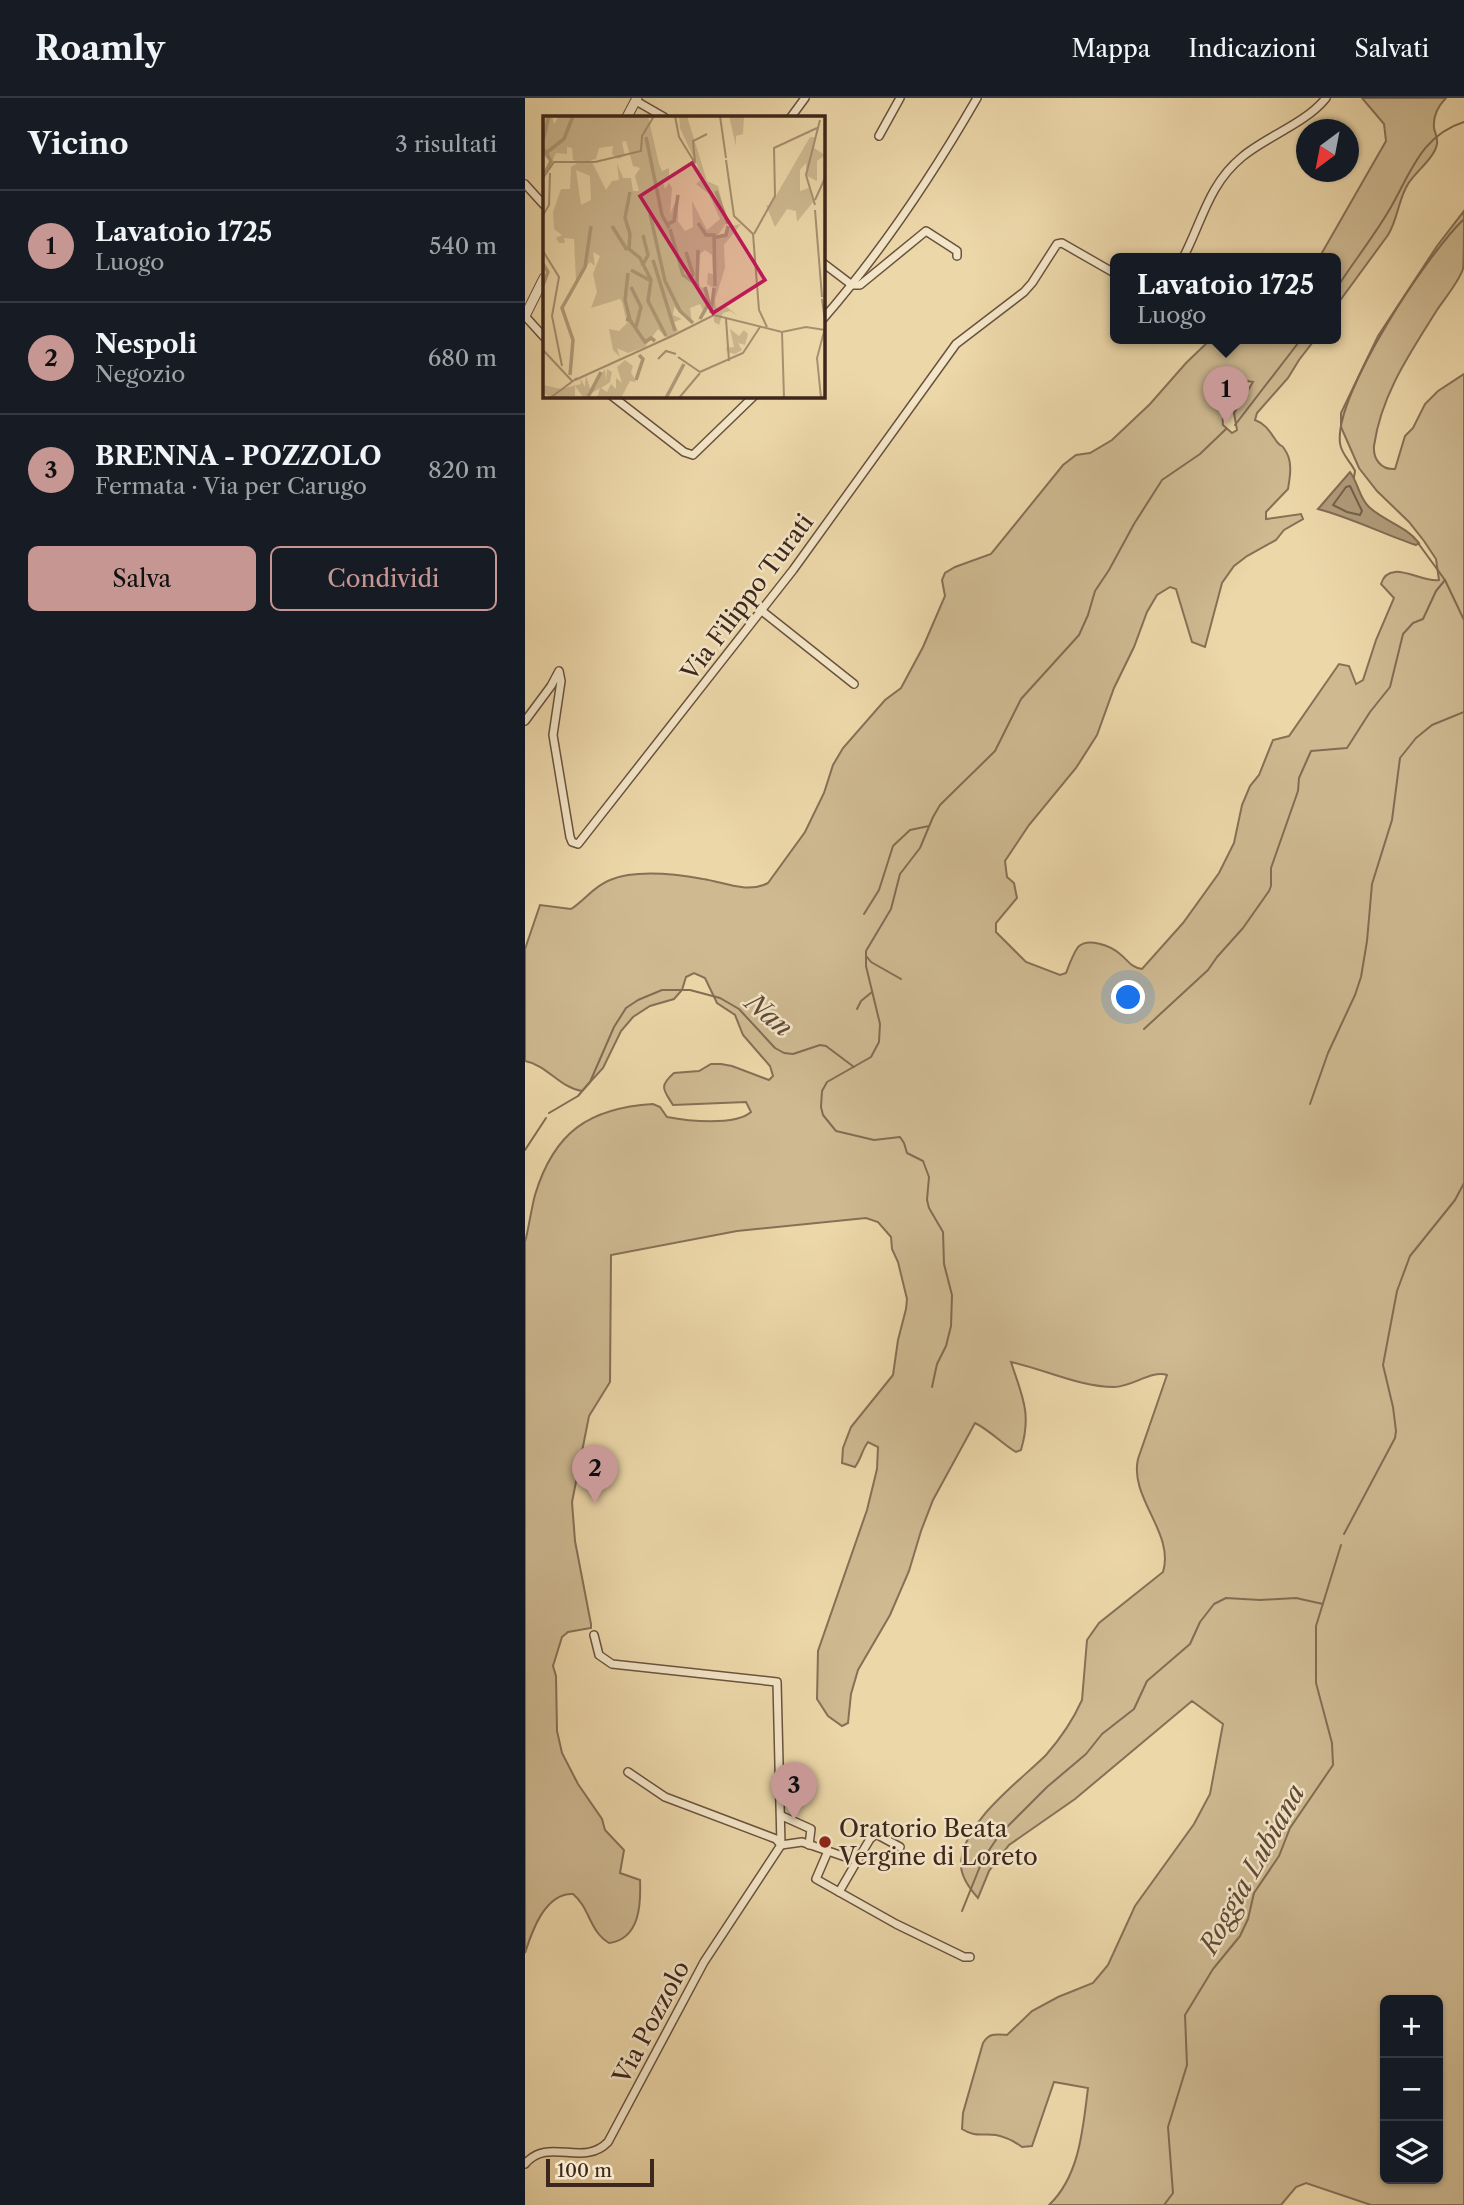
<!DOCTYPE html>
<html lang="it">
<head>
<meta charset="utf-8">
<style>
  body { margin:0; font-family:"Libre Caslon Text",serif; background:#242831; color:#f1f3f6 }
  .controls { position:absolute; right:21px; bottom:21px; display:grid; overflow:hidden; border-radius:10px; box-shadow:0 2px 5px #0004 }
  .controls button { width:63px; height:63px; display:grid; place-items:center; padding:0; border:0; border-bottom:2px solid #363941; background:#171b24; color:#f1f3f6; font:35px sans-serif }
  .compass { position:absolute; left:771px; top:21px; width:63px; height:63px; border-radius:50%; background:#171b24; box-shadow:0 2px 5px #0004; rotate:212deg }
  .scale { position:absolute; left:21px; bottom:18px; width:108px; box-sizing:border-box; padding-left:7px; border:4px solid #3d261b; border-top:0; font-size:19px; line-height:24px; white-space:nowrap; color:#3d261b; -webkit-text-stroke:5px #f3e5c7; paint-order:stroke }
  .you { position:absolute; left:604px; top:900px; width:24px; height:24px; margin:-18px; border:5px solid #fff; border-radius:50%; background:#1a73e8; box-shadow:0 0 0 10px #1a73e833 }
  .badge { display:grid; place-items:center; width:46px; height:46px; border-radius:50%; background:#c59692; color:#111; font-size:23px; font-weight:700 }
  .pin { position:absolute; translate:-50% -58px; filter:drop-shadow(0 2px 4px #0008) }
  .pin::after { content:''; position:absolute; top:37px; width:24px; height:21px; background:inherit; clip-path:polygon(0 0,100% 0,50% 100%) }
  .popup { position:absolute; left:585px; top:155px; width:231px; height:91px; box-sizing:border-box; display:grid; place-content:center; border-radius:10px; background:#171b24; filter:drop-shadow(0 2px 5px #0005); font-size:23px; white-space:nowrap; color:#9ea1a6 }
  .popup b { font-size:26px; color:#f1f3f6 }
  .popup::after { content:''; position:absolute; left:50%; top:100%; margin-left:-14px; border:14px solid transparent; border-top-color:#171b24 }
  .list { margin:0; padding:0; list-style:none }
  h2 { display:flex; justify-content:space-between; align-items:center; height:91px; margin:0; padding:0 28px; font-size:30px }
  h2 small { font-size:23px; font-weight:400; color:#9ea1a6 }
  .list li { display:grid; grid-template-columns:46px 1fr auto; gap:21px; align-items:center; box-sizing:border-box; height:112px; padding:0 28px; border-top:2px solid #363941 }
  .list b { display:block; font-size:26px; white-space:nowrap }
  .list p { margin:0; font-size:23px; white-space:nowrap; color:#9ea1a6 }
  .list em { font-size:23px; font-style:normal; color:#9ea1a6 }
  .actions { display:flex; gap:14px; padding:21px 28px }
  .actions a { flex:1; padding:16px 0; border:2px solid #c59692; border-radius:10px; text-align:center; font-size:24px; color:#c59692 }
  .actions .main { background:#c59692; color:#111 }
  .icon { flex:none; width:38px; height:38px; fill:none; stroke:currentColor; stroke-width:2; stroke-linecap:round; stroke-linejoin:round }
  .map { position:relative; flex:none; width:939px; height:2107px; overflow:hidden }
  header { display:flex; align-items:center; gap:42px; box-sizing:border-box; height:98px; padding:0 35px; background:#171b24; border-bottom:2px solid #363941 }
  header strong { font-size:33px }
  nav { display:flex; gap:38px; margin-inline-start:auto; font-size:24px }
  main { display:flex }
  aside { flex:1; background:#171b24 }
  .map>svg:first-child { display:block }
</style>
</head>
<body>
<header>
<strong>Roamly</strong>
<nav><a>Mappa</a><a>Indicazioni</a><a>Salvati</a></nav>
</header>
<main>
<aside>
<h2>Vicino<small>3 risultati</small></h2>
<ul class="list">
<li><span class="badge">1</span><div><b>Lavatoio 1725</b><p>Luogo</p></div><em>540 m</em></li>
<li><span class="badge">2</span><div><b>Nespoli</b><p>Negozio</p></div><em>680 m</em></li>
<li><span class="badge">3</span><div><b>BRENNA - POZZOLO</b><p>Fermata · Via per Carugo</p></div><em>820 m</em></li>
</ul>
<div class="actions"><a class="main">Salva</a><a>Condividi</a></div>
</aside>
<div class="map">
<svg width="939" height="2107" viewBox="0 0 939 2107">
  <rect width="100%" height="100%" fill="#ecd7a9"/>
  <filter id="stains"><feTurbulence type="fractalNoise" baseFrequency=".00286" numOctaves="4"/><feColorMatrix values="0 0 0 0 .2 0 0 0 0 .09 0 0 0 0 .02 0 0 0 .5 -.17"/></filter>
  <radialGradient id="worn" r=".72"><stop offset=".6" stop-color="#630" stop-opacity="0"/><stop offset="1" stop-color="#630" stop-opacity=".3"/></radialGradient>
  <!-- green -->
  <g fill="#ceb991" stroke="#867056" stroke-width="2" fill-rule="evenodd">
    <path d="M 837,0 L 921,0 C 913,8 908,19 909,30 C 910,35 913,40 912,46 C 909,61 891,73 883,86 C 873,102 873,121 863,137 L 811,208 L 811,160 L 794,160 L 861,43 L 859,26 Z"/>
    <path d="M 939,113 C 939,126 939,160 938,171 C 933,185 920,200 912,212 C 885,255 856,297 849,348 C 848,361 856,372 870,371 L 880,338 L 888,330 L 900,306 L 913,293 L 939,276 L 939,2107 L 846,2107 L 781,2085 L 771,2089 L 756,2107 L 524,2107 C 555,2078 558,2029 563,1990 L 529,1984 L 507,2048 L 497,2049 C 489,2043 481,2039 471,2037 C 456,2035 451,2040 437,2031 L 438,2015 L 458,1945 C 464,1935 470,1936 482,1937 L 507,1913 L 533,1899 L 568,1885 L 583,1867 L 610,1808 L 669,1726 L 685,1696 L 698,1626 L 667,1603 L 550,1701 L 484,1747 L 464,1773 L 453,1800 C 445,1791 436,1779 436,1767 C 436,1725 494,1684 521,1657 C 535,1641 548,1622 557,1602 L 562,1542 L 574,1525 L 638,1474 C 650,1435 604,1400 613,1361 L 642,1277 C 626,1272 607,1289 589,1289 C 555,1289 519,1271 486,1264 C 497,1298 507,1315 496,1352 L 491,1354 C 477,1346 466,1333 450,1325 L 408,1402 L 396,1433 L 384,1473 L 365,1517 L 333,1572 L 326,1596 L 323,1625 L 317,1628 L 303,1618 L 292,1601 L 293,1553 L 342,1412 L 352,1371 L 353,1349 L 343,1344 C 337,1352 336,1361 330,1369 L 317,1365 L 318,1350 L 326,1329 L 368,1277 L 373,1242 L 381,1211 L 382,1201 L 373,1164 L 367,1151 L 366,1139 L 353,1124 L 341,1120 L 212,1133 L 86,1157 L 85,1284 L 64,1318 L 47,1404 L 50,1443 L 66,1526 L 66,1530 L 43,1534 L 37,1539 L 28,1568 L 31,1578 L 32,1633 L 37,1655 L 53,1686 L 77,1721 L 80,1732 L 99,1752 L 95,1775 L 115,1782 C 116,1806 115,1841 84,1845 C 64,1833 65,1810 48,1796 C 20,1795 7,1833 0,1855 L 0,1144 C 4,1129 6,1112 10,1097 C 29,1034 64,1010 128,1006 L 135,1009 L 142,1019 C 162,1023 210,1028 226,1014 L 221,1004 L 148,1007 C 139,992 133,989 149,975 L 174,973 L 186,966 L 196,966 L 207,968 L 244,982 L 248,978 L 245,968 L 218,937 L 210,917 L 192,905 L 180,880 L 169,875 L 161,879 L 157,892 L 149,901 L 125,908 L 108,919 L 96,933 L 78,970 L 57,993 C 35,990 22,967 0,963 L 0,851 L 15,807 L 46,811 C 60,802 69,788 85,782 C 112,771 150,776 178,781 C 199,784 222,796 243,785 L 280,734 L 299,695 L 308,667 L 318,650 L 360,602 L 376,590 L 398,549 L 420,498 L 417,482 L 420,475 L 430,469 L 466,456 L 538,367 L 551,357 L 565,355 L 587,342 L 625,306 L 661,265 L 687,240 L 791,240 L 774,262 L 763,280 L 732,315 L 730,322 C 741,326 745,334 752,344 C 758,351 755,344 760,352 C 768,363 765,379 763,391 L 741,414 L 741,421 L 776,416 L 778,421 L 759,432 L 751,442 L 722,458 L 709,468 L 697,485 L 680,549 L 667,544 L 651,491 L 645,489 L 632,497 L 622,514 L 609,549 L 589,590 L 572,637 L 551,670 L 504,727 L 480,763 L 482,779 L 489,785 L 492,800 L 471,825 L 471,834 L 501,864 L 535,877 L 541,875 C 544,867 548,856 553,849 C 563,839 586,848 595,856 C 604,863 605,869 617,871 L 658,825 L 694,775 L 709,745 L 717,707 L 725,688 L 734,677 L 748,642 L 764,638 L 814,566 L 824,568 L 831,586 L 838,582 L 851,542 L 869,500 L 856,486 C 864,459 898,486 914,482 L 911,461 L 899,443 L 884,424 L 852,393 L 834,370 L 816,329 L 816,315 L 853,238 L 912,148 ZM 722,283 L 728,284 L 709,315 L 712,332 L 707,335 L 698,327 C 696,309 706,292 722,283 ZM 860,1902 L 913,1902 L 913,2081 L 860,2081 Z"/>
  </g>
  <!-- water -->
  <path fill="#b09b79" stroke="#826c53" stroke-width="2" d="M 825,374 C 833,384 834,400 844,409 C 859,423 881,428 894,445 L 891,447 C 858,436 827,420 793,411 Z"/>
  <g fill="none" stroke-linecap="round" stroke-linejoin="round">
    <!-- shore -->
    <polygon stroke="#76604a" stroke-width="2" points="825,388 837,413 835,417 822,414 808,407 821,389"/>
    <!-- stream -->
    <g stroke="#826c53" stroke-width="2">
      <path d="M 811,191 C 829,163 850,137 866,109 C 886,74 897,37 939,24"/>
      <polyline points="710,327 777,240"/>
      <path d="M 829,379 L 830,373 C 826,364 816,356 815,345 C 809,296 903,155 939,121"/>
      <polyline points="893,445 920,482 939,522"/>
      <polyline points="339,816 354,792 368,748 385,732 404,728"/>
      <polyline points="342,859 346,864 376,881"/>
      <polyline points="332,911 336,903 347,894"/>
      <polyline points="619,931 683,872 692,859 718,830 744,793 746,788 746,770 773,693 774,680 786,653 822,650 845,614 865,589 878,536 888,525 898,521 911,493 920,482"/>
      <polyline points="785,1006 803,955 830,897 836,879 842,843 847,786 867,722 875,660 891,640 907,627 939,614"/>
      <polyline points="24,1015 53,998 65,984 89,929 101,910 113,902 137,892 165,892 195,900 214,911 250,950 259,955 268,956 295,947 301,948 329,969"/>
      <polyline points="0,1052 21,1020"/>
      <polyline points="407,1289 412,1266 421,1248 426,1228 427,1197 419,1166 418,1134 404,1110 402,1102 404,1079 398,1063 382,1055 379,1045 375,1039 349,1042 311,1033 298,1017 296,1009 297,993 302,984 346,959 354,944 355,926 341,868 341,853 366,811 375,776 395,750 408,719 415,707 470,653 496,601 554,537 563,517 570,493 584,472 609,426 637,382 675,356 701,331"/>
      <polyline points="819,1436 870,1340 871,1333 868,1309 858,1267 872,1193 885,1158 930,1102 939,1085"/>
      <polyline points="437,1813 458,1761 475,1736 522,1689 561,1656 577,1636 609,1611 622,1583 665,1546 675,1524 689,1506 701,1500 735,1502 771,1500 798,1506"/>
      <polyline points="639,2107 648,2095 643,2029 662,1967 660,1917 688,1871 715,1838 723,1821 729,1795 754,1758 765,1730 808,1667 807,1645 791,1585 791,1528 816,1447"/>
    </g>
    <!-- minor casing -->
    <g stroke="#69523e" stroke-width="10">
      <g id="minor">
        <polyline points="111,3 139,19"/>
        <polyline points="266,19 280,0"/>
        <polyline points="354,38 375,0"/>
        <polyline points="0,86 19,107"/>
        <path d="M 658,160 C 677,124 683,87 717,59 C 742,38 780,26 801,0"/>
        <polyline points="298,165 327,187 335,187 401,133 432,153 432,158"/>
        <polyline points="0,218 19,239"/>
        <path d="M 298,221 C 357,153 407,78 452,0"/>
        <polyline points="87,298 159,354 168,357 229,298"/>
        <polyline points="237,513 329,586"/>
        <polyline points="0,623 26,588 34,573 36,583 28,637 45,739 47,744 53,746 268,472 431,246 499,194 507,185 532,146 537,145 591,176"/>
        <polyline points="69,1537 74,1557 87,1566 252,1584 256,1747"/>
        <polyline points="103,1674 140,1699 251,1741 256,1747"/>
        <polyline points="257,1718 286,1731 284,1747"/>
        <polyline points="256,1747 277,1744 332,1763 345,1741 351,1736 375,1749"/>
        <polyline points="303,1753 291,1781 371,1826 439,1859 445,1859"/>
        <polyline points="314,1794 332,1763"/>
        <path d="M 0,2066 C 23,2038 58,2070 83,2044 L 179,1864 L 256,1747"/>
      </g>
    </g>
    <!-- tertiary casing -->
    <g stroke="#69523e" stroke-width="11">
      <g id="tertiary">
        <polyline points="102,19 112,0"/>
        <polyline points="0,218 19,180"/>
      </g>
    </g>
    <!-- minor -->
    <use href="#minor" stroke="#f3e5c7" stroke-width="7"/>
    <!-- tertiary -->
    <use href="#tertiary" stroke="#f3e5c7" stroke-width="9"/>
  </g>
  <!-- markers -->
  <circle fill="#8f2418" stroke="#f3e5c7" stroke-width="2.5" cx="300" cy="1744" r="7"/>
  <g text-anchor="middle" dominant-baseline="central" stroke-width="5" stroke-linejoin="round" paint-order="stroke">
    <!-- street labels -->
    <g font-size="24" fill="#3d261b" stroke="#f3e5c7">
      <text transform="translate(222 499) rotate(-53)">Via Filippo Turati</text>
      <text transform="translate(126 1924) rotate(-62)">Via Pozzolo</text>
    </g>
    <!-- poi labels -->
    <g font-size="24" fill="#3d261b" stroke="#f3e5c7" text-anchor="start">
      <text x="314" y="1730">Oratorio Beata<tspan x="314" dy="28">Vergine di Loreto</tspan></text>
    </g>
    <!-- water labels -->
    <g font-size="26" font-style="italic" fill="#604937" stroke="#f3e5c7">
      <text transform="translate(244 917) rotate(40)">Nan</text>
      <text transform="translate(727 1771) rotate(-61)">Roggia Lubiana</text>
    </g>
  </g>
  <!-- overview -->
  <g transform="translate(18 18)">
    <rect width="282" height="282" fill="#ecd7a9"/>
    <path d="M 0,0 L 9,0 L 11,8 L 16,0 L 105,0 L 116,48 L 119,55 L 126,52 L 126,61 L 120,66 L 122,73 L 126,67 L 129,72 L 127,98 L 135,80 L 135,105 L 142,115 L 150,111 L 149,85 L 164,114 L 177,103 L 166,78 L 153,68 L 158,64 L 155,51 L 137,12 L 136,1 L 144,0 L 164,65 L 175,70 L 184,106 L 175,119 L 182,121 L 184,111 L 198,108 L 181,129 L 182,152 L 172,184 L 173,192 L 184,191 L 195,200 L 187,195 L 180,197 L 176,209 L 171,206 L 170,172 L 164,168 L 165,157 L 170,158 L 169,139 L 162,134 L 157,138 L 155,169 L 165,175 L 166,188 L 154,206 L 160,194 L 157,188 L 147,192 L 149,207 L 131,191 L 130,199 L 139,203 L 131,206 L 135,215 L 124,222 L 115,213 L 109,221 L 114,226 L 108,222 L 102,231 L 85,237 L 74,232 L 77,241 L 70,234 L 66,213 L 76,215 L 84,207 L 79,186 L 77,183 L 48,192 L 54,176 L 50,158 L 57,140 L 50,136 L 52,150 L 47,146 L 33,164 L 31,123 L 21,122 L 22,127 L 16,127 L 13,122 L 19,119 L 11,113 L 10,96 L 18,73 L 27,73 L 28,51 L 36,46 L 30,44 L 29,32 L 24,31 L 24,38 L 13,37 L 0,64 L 8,45 L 0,39 ZM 83,25 L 90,50 L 97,52 L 92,60 L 96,75 L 90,75 L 88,62 L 80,62 L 74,47 L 76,64 L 69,65 L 63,74 L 48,44 L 53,43 L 56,32 L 70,30 L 69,38 L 75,43 L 82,40 L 79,26 ZM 33,54 L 47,60 L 48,84 L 38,89 ZM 186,0 L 201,0 L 200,18 L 193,20 L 193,30 ZM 267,21 L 273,21 L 271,32 L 282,39 L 274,45 L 274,65 L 264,60 L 263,47 L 257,54 L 257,75 L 266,72 L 270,86 L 254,106 L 253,95 L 244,93 L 232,111 L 223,89 L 227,90 ZM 187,213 L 196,220 L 201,214 L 205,218 L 202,229 L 195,227 L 199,234 L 192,238 L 184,236 L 183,232 L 191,231 ZM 82,244 L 90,250 L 88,256 L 93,266 L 87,265 L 78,282 L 54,282 L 57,272 L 41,282 L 32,270 L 32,280 L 10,282 L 0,277 L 0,269 L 18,273 L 38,268 L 37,262 L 42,271 L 43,259 L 47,273 L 62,253 L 63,265 L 64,253 L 69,256 L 67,266 L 58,272 L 64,276 L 68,268 L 73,273 L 73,262 L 79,267 L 74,251 Z" fill="#ceb991" fill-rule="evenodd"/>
    <path fill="none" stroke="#b09b79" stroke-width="3.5" d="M 103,21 L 119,99 L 126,112M 0,24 L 6,0M 0,32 L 8,45 L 2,57M 3,37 L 21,23 L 30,0M 173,75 L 185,108M 87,76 L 82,102 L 87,118 L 86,133 L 97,142 L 108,164 L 105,185 L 123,220M 107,98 L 122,165 L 137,195 L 150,207M 155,107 L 163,119 L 171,119 L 172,170M 125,108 L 131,105 L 135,79M 69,110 L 84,134M 127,113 L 140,159 L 156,170M 170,122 L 183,119 L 185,110M 143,136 L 150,158 L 147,164M 110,144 L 132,215M 0,148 L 5,156 L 0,169M 99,150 L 105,139 L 100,119M 88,154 L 108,165M 154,169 L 155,134M 88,171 L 98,191 L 93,211M 168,197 L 171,172M 83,203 L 87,204 L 82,184 L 85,157M 157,203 L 166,187 L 162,171M 87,204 L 102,226 L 108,222 L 112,225M 27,259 L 30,224 L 19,192 L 42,151 L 48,110M 93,264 L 100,243 L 96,239M 45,281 L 58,256M 123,282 L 141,248"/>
    <path fill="none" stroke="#a69070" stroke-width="2" d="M 132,0 L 136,21 L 152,47 L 150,25 L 164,18M 177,0 L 183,42M 183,44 L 191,100 L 210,118M 52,46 L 98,35 L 99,20 L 111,0M 0,62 L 11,46 L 52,46M 272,84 L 282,62M 272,89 L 263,59 L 277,4M 272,94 L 279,181M 0,99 L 6,89 L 7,57M 210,118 L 216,194 L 224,211M 211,118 L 232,80 L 231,32 L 274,12M 0,135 L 16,161 L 9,200 L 19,250M 279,183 L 282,205M 183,203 L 186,245M 239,216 L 241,282M 127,221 L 171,199 L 239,216 L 263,211 L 282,214M 0,234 L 30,266M 135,241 L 157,256M 115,243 L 123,235 L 133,238M 157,256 L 200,237 L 217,211M 32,264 L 129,220M 7,282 L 34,262M 136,282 L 157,257M 278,282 L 274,242 L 282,212"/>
    <path fill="#c2185b" fill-opacity="0.15" stroke="#c2185b" stroke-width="3.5" d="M 149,47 L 222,164 L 170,197 L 97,80 Z"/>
    <rect width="282" height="282" fill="none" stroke="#3d261b" stroke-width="3.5"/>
  </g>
  <rect width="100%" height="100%" filter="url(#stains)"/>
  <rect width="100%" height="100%" fill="url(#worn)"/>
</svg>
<div class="controls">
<button>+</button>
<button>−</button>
<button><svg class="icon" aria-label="layers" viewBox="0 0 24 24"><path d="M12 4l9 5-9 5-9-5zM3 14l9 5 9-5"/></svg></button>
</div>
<svg class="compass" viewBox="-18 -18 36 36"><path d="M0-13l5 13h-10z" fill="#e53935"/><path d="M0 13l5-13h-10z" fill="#9ea1a6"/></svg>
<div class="scale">100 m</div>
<div class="you"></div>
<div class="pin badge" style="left:701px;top:326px">1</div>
<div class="popup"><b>Lavatoio 1725</b>Luogo</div>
<div class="pin badge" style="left:70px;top:1405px">2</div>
<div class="pin badge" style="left:269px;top:1722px">3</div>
</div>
</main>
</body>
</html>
